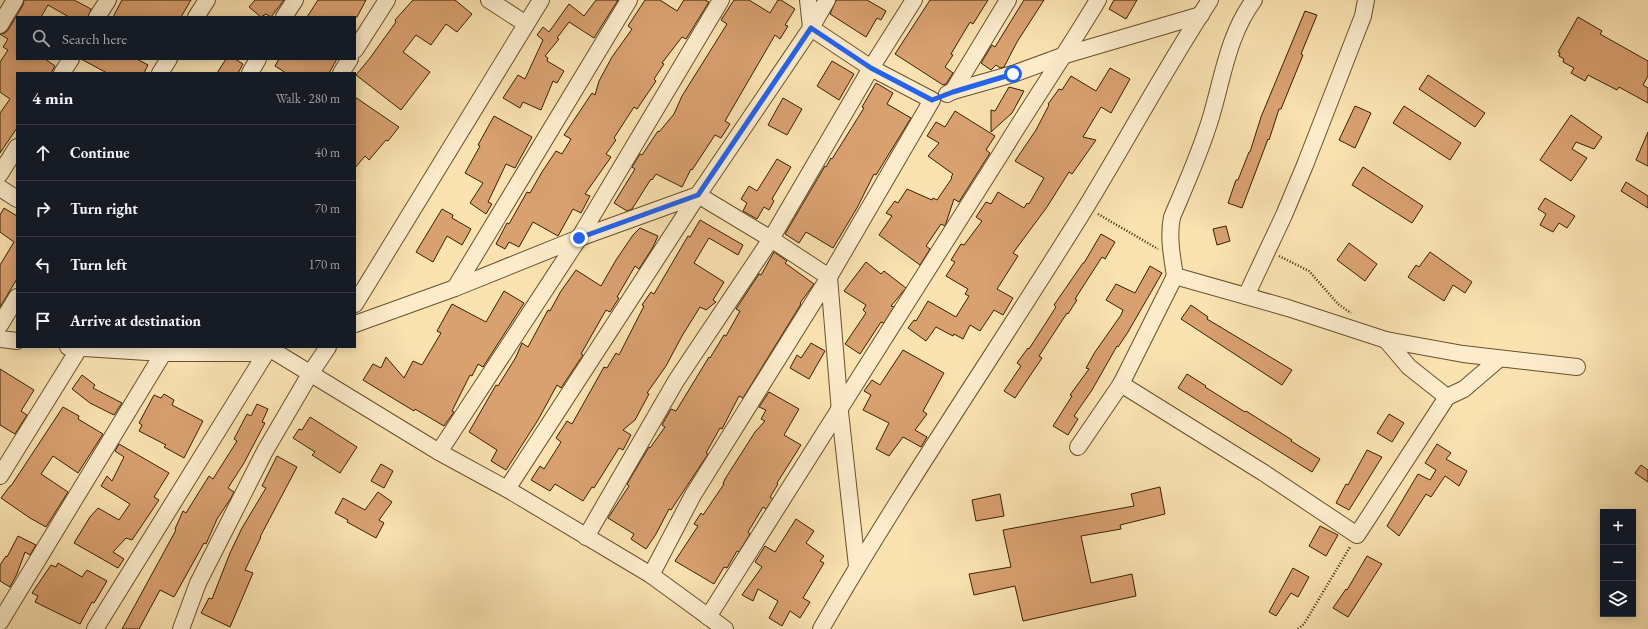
<!DOCTYPE html>
<html lang="en">
<head>
<meta charset="utf-8">
<style>
  body { margin:0; font-family:"EB Garamond",serif; background:#20242c; color:#f1f3f6 }
  .controls { position:absolute; right:12px; bottom:12px; display:grid; overflow:hidden; border-radius:0px; box-shadow:0 2px 10px #0003 }
  .controls button { width:36px; height:36px; display:grid; place-items:center; padding:0; border:0; border-bottom:1px solid #363941; background:#171b24; color:#f1f3f6; font:20px sans-serif }
  .stop { position:absolute; width:12px; height:12px; margin:-9px; border:3px solid #2563eb; border-radius:50%; background:#fff }
  .stop.end { background:#2563eb; border-color:#fff; box-shadow:0 1px 4px #0008 }
  .list { margin:0; padding:0; list-style:none }
  h2 { display:flex; justify-content:space-between; align-items:center; height:52px; margin:0; padding:0 16px; font-size:17px }
  h2 small { font-size:13px; font-weight:400; color:#9ea1a6 }
  .list li { display:grid; grid-template-columns:26px 1fr auto; gap:12px; align-items:center; box-sizing:border-box; height:56px; padding:0 16px; border-top:1px solid #363941 }
  .list b { display:block; font-size:15px; white-space:nowrap }
  .list em { font-size:13px; font-style:normal; color:#9ea1a6 }
  .icon { flex:none; width:22px; height:22px; fill:none; stroke:currentColor; stroke-width:2; stroke-linecap:round; stroke-linejoin:round }
  .map { position:relative; flex:none; width:1648px; height:629px; overflow:hidden }
  .search { position:absolute; background:#171b24; box-shadow:0 2px 10px #0003; left:16px; top:16px; width:340px; height:44px; display:flex; align-items:center; gap:10px; box-sizing:border-box; padding:0 14px; border-radius:0px; color:#9ea1a6; font-size:15px }
  .panel { position:absolute; background:#171b24; box-shadow:0 2px 10px #0003; left:16px; top:72px; width:340px; height:276px; border-radius:0px }
  .map>svg:first-child { display:block }
</style>
</head>
<body>
<div class="map">
<svg width="1648" height="629" viewBox="0 0 1648 629">
  <rect width="100%" height="100%" fill="#fae2b1"/>
  <filter id="stains"><feTurbulence type="fractalNoise" baseFrequency=".005" numOctaves="4"/><feColorMatrix values="0 0 0 0 .2 0 0 0 0 .09 0 0 0 0 .02 0 0 0 .5 -.17"/></filter>
  <radialGradient id="worn" r=".72"><stop offset=".6" stop-color="#630" stop-opacity="0"/><stop offset="1" stop-color="#630" stop-opacity=".3"/></radialGradient>
  <!-- building -->
  <g fill="#d9a070" stroke="#392000">
    <polygon points="24,0 74,0 91,9 88,17 69,17 48,5 41,17 17,17 17,59 45,59 55,66 51,73 17,73 17,128 0,153 0,113 10,99 0,92 0,62 8,50 3,47 8,39 0,34 5,33 8,30 23,5"/>
    <polygon points="122,0 191,0 181,17 113,17"/>
    <polygon points="255,0 284,0 271,17 266,14 261,17 249,7"/>
    <polygon points="318,0 366,0 357,17 307,17"/>
    <polygon points="413,0 455,0 472,14 457,32 446,24 431,45 416,35 403,52 430,72 401,110 356,75 370,58 396,22 395,20"/>
    <polygon points="596,0 618,0 594,38 569,22 557,38 559,39 545,56 548,58 547,61 564,71 557,83 553,81 541,110 523,102 520,108 503,98 518,75 525,79 543,40 537,35 543,27 549,32 569,4 584,16"/>
    <polygon points="645,0 660,0 677,11 684,0 705,0 709,2 686,39 682,37 662,63 664,64 654,79 656,81 637,109 634,107 614,138 616,140 606,154 611,157 585,194 590,196 581,213 573,209 558,236 533,222 519,247 509,242 505,249 496,244 507,223 509,224 527,192 530,193 542,172 556,151 562,154 571,139 564,135 592,93 595,95 599,81 612,57 632,29 628,26"/>
    <polygon points="734,0 749,0 770,13 778,0 781,0 795,9 785,25 788,26 780,39 775,35 725,121 730,124 721,138 715,135 692,170 691,169 682,187 656,174 652,180 651,179 632,209 627,211 614,203 635,169 632,167 640,154 642,155 658,131 659,132 674,114 682,96 727,24 721,20"/>
    <polygon points="836,0 867,0 886,11 881,20 877,18 866,37 830,14"/>
    <polygon points="930,0 988,0 973,24 970,22 951,54 953,55 945,67 953,73 946,84 943,85 895,54"/>
    <polygon points="1024,0 1044,0 1017,42 1004,67 1000,68 996,65 991,70 981,63 992,45 995,47"/>
    <polygon points="1114,0 1137,0 1126,19 1109,9"/>
    <polygon points="1305,11 1317,15 1301,54 1303,55 1281,109 1279,109 1269,140 1268,139 1242,208 1228,203 1236,180 1238,180 1249,152 1250,152 1261,117"/>
    <polygon points="1578,17 1602,31 1600,34 1648,61 1648,76 1643,85 1648,88 1648,103 1619,87 1617,90 1588,75 1585,81 1571,73 1574,68 1563,62 1564,59 1559,56 1560,53 1558,52"/>
    <polygon points="81,59 137,59 148,65 144,73 107,73"/>
    <polygon points="226,59 235,59 243,64 238,73 217,73"/>
    <polygon points="279,59 337,59 329,73 286,73 275,66"/>
    <polygon points="832,61 854,74 839,100 817,86"/>
    <polygon points="1110,68 1130,79 1111,113 1101,107 1083,137 1096,140 1072,174 1069,172 1047,207 1013,253 1018,256 997,289 1013,298 1003,315 994,310 980,331 970,325 963,339 954,334 953,336 936,327 926,341 908,328 914,320 916,321 928,301 956,317 969,296 965,294 968,289 946,276 955,262 951,260 961,244 964,245 982,221 976,217 986,202 991,204 998,192 1024,208 1027,203 1029,204 1044,178 1015,161 1036,130 1049,105 1048,104 1059,89 1062,90 1071,76 1096,91"/>
    <polygon points="1428,75 1485,113 1475,127 1419,89"/>
    <polygon points="876,83 893,93 887,104 911,118 876,175 874,174 857,208 833,248 806,232 799,243 785,234 825,166 826,167 831,158 832,159 864,108 862,107"/>
    <polygon points="1009,87 1024,91 1012,113 991,132 991,110 995,111"/>
    <polygon points="355,97 399,127 388,141 386,140 369,160 365,156 355,168"/>
    <polygon points="783,98 802,109 787,135 768,125"/>
    <polygon points="1355,106 1371,113 1355,148 1339,140"/>
    <polygon points="1404,106 1461,143 1450,160 1393,123"/>
    <polygon points="955,111 995,136 986,150 990,153 959,202 954,199 945,226 941,224 926,246 930,249 920,265 879,235 892,216 886,213 895,201 898,203 907,189 932,200 933,198 937,200 952,178 951,177 953,174 928,156 939,143 927,136 936,122 945,127"/>
    <polygon points="1571,115 1602,137 1594,149 1576,142 1572,149 1587,158 1571,181 1540,160"/>
    <polygon points="494,116 532,137 515,168 506,164 488,202 492,204 486,214 470,203 483,183 465,173 480,146 478,145"/>
    <polygon points="1648,132 1648,166 1636,160"/>
    <polygon points="777,159 791,167 772,199 774,201 769,210 764,207 757,219 743,211 747,203 741,199 749,186 757,191"/>
    <polygon points="1363,167 1423,206 1412,223 1352,185"/>
    <polygon points="1626,182 1648,196 1648,208 1621,191"/>
    <polygon points="1545,198 1575,216 1567,228 1559,223 1553,232 1540,225 1546,214 1538,209"/>
    <polygon points="4,208 17,216 17,279 0,307 0,265 14,242 0,232 0,215"/>
    <polygon points="442,209 453,215 452,218 471,229 462,245 447,236 433,262 416,252"/>
    <polygon points="700,220 743,245 738,255 709,238 694,263 724,282 713,300 716,302 706,310 700,307 682,336 666,366 647,393 649,394 635,420 623,430 631,435 623,450 619,448 594,488 592,487 583,501 555,484 550,491 531,480 540,466 544,469 561,442 556,438 567,421 572,424 604,367 607,368 616,353 619,355 644,306 642,305 651,292 654,294 688,236 690,237"/>
    <polygon points="1226,226 1230,241 1217,245 1213,229"/>
    <polygon points="640,228 658,236 653,247 639,269 635,266 617,297 619,298 610,312 606,310 581,354 583,355 561,388 557,385 538,420 506,470 491,461 497,450 469,432 496,385 498,386 516,357 522,343 528,347 548,310 550,311 561,291 576,270 601,286 616,260 633,235"/>
    <polygon points="1101,234 1115,242 1105,259 1102,257 1075,299 1077,300 1068,314 1067,313 1039,356 1042,358 1015,398 1004,391 1021,366 1017,363 1028,348 1029,349 1056,307 1054,305 1083,263 1084,263"/>
    <polygon points="1349,243 1377,264 1365,281 1337,260"/>
    <polygon points="774,252 787,261 785,263 814,284 800,303 801,304 743,398 739,396 722,429 720,428 706,453 708,454 671,510 669,509 656,534 646,549 631,539 634,534 608,518 629,486 627,484 649,447 650,448 665,427 662,425 671,409 676,411 709,357 710,358 724,335 726,336 740,311 736,309 759,274 761,275"/>
    <polygon points="1430,252 1472,282 1465,293 1453,285 1444,301 1408,277 1416,265 1419,267"/>
    <polygon points="866,262 881,274 884,271 906,288 891,306 894,307 884,323 881,322 860,354 845,344 866,313 863,310 866,305 844,291"/>
    <polygon points="1150,266 1162,273 1128,332 1118,347 1117,346 1092,390 1074,416 1078,419 1068,435 1053,426 1072,396 1070,395 1089,369 1086,368 1095,352 1121,315 1123,310 1106,300 1116,284 1135,293"/>
    <polygon points="504,291 524,303 483,367 478,364 472,376 470,375 452,411 454,412 444,426 415,409 414,411 363,380 373,364 381,368 386,357 404,378 413,361 422,365 441,333 437,331 452,304 486,322"/>
    <polygon points="1191,305 1208,317 1207,319 1292,370 1282,385 1181,319"/>
    <polygon points="811,343 825,351 809,379 790,368 797,355 801,358"/>
    <polygon points="903,350 944,373 923,411 927,414 915,430 927,437 921,447 903,437 889,456 876,449 889,423 863,410 871,395 864,391 872,380 880,385"/>
    <polygon points="0,369 34,390 21,411 27,415 15,434 0,425"/>
    <polygon points="1187,374 1206,386 1205,387 1245,412 1246,411 1292,440 1291,441 1320,459 1312,472 1178,388"/>
    <polygon points="82,375 95,385 93,388 122,403 114,415 90,403 72,389"/>
    <polygon points="769,392 799,409 784,435 801,445 777,483 778,484 770,497 773,499 766,509 763,507 748,532 750,534 739,552 737,551 727,568 724,567 714,584 675,561 698,526 694,524 701,513 703,515 724,484 723,484 725,479 755,432 765,421 761,419 766,410 759,407"/>
    <polygon points="164,394 174,400 172,405 203,421 184,458 164,447 166,445 139,431 142,425 139,423 154,395 161,398"/>
    <polygon points="257,404 268,409 262,422 265,423 244,463 228,488 234,492 231,498 217,519 206,544 204,543 174,597 160,590 139,629 122,629 176,530 175,529 183,511 186,513 209,476 213,479 237,441 234,439 247,414 251,416"/>
    <polygon points="63,407 79,416 78,419 103,434 78,473 53,456 41,474 68,492 46,527 30,518 1,498 10,486 11,486"/>
    <polygon points="1389,414 1404,423 1392,442 1377,433"/>
    <polygon points="310,417 357,447 340,473 312,455 315,452 293,438 299,429 302,430"/>
    <polygon points="119,444 169,473 154,497 159,500 132,540 126,538 113,552 124,559 118,568 74,543 90,517 98,508 119,520 130,504 101,486 107,476 112,481 124,457 115,451"/>
    <polygon points="1437,444 1451,453 1446,459 1467,471 1459,486 1445,476 1431,497 1426,494 1399,536 1387,526 1418,474 1430,480 1436,470 1425,463"/>
    <polygon points="1367,450 1382,457 1349,510 1336,503 1346,484 1348,485"/>
    <polygon points="277,456 297,467 260,537 261,537 245,570 253,573 230,627 201,613 209,598 212,599 230,553 242,528 266,488 262,486"/>
    <polygon points="381,464 393,471 384,488 371,481"/>
    <polygon points="1641,465 1648,470 1648,482 1635,473"/>
    <polygon points="1160,487 1165,514 1120,525 1121,529 1081,536 1091,583 1132,574 1136,596 1023,621 1015,586 974,595 969,574 1011,567 1003,530 1134,506 1131,494"/>
    <polygon points="378,492 392,502 379,520 384,523 376,538 347,522 348,520 335,513 343,498 365,510"/>
    <polygon points="1000,494 1004,516 976,521 972,500"/>
    <polygon points="796,519 814,531 806,543 824,556 820,561 824,563 803,598 810,602 800,618 790,611 782,626 769,618 778,601 758,589 753,601 742,595 762,567 755,562 765,546 775,552"/>
    <polygon points="1320,526 1338,535 1326,556 1309,546"/>
    <polygon points="18,536 36,545 30,555 25,552 17,574 10,587 0,581 0,565 6,556 7,557"/>
    <polygon points="1367,556 1382,564 1348,617 1333,608 1346,589 1347,590"/>
    <polygon points="58,563 82,577 87,570 107,581 94,603 92,602 80,624 35,602 38,596 32,593 51,565 56,567"/>
    <polygon points="1293,568 1309,577 1298,597 1291,593 1276,616 1269,612"/>
  </g>
  <g fill="none" stroke-linecap="round" stroke-linejoin="round">
    <!-- minor casing -->
    <g stroke="#69502c" stroke-width="18">
      <g id="minor">
        <polyline points="489,0 526,24"/>
        <polyline points="808,0 811,28 871,68 932,100 829,277 771,239 698,195 811,28 827,0"/>
        <path d="M 1254,0 C 1228,35 1223,77 1211,117 C 1201,151 1186,184 1172,217 C 1168,236 1172,257 1175,276 L 1288,308 L 1386,340 L 1409,367 L 1447,397"/>
        <polyline points="97,17 108,0"/>
        <polyline points="196,17 207,0"/>
        <polyline points="284,17 295,0"/>
        <polyline points="0,25 15,0"/>
        <polyline points="355,50 387,0"/>
        <polyline points="62,73 71,59"/>
        <polyline points="160,73 169,59"/>
        <polyline points="250,73 258,59"/>
        <polyline points="341,73 350,59"/>
        <polyline points="953,91 1013,74 1065,55 1201,15"/>
        <polyline points="947,94 953,91 1008,0"/>
        <polyline points="0,174 17,147"/>
        <polyline points="0,188 17,199"/>
        <polyline points="455,288 629,0"/>
        <polyline points="1246,296 1284,215 1305,165 1363,16 1366,0"/>
        <polyline points="355,304 541,0"/>
        <polyline points="355,324 455,288 579,238 698,195 507,489"/>
        <polyline points="0,325 17,297"/>
        <polyline points="0,339 17,341"/>
        <polyline points="1386,340 1463,354 1577,367"/>
        <polyline points="68,347 163,353 266,353"/>
        <polyline points="267,347 439,452 507,489 651,575 725,629"/>
        <polyline points="1121,384 1264,473 1357,535 1447,397 1464,389 1499,359"/>
        <polyline points="1078,447 1121,384 1175,276"/>
        <polyline points="439,452 579,238 721,0"/>
        <polyline points="0,476 80,347"/>
        <polyline points="586,537 676,381 771,239 871,68 914,0"/>
        <polyline points="651,575 693,495 829,277 840,412 857,566"/>
        <path d="M 708,617 C 807,463 905,308 1002,152 C 1033,101 1067,52 1098,0"/>
        <polyline points="0,622 167,347"/>
        <polyline points="95,629 269,348"/>
        <polyline points="181,629 198,583 265,451 310,374 328,347"/>
        <path d="M 821,629 C 904,485 999,348 1086,207 C 1128,138 1166,67 1210,0"/>
      </g>
    </g>
    <!-- path -->
    <g stroke="#392000" stroke-width="2.5" stroke-dasharray="1 2" stroke-linecap="butt">
      <polyline points="1098,214 1158,249"/>
      <polyline points="1279,256 1309,271 1338,304 1351,313"/>
      <polyline points="1298,629 1304,624 1350,547"/>
    </g>
    <!-- minor -->
    <use href="#minor" stroke="#fceccc" stroke-width="16"/>
  </g>
  <g fill="none" stroke-linecap="round" stroke-linejoin="round">
    <!-- route -->
    <polyline stroke="#2563eb" stroke-width="5" points="579,238 698,195 811,28 871,68 932,100 953,92 1013,74"/>
  </g>
  <rect width="100%" height="100%" filter="url(#stains)"/>
  <rect width="100%" height="100%" fill="url(#worn)"/>
</svg>
<div class="controls">
<button>+</button>
<button>−</button>
<button><svg class="icon" aria-label="layers" viewBox="0 0 24 24"><path d="M12 4l9 5-9 5-9-5zM3 14l9 5 9-5"/></svg></button>
</div>
<div class="stop" style="left:1013px;top:74px"></div>
<div class="stop end" style="left:579px;top:238px"></div>
<div class="search"><svg class="icon" aria-label="search" viewBox="0 0 24 24"><circle cx="10" cy="10" r="6"/><path d="M15 15l6 6"/></svg>Search here</div>
<section class="panel">
<h2>4 min<small>Walk · 280 m</small></h2>
<ul class="list">
<li><svg class="icon" aria-label="ahead" viewBox="0 0 24 24"><path d="M12 20V5M6 11l6-6 6 6"/></svg><div><b>Continue</b></div><em>40 m</em></li>
<li><svg class="icon" aria-label="right" viewBox="0 0 24 24"><path d="M7 20v-9h11M14 6l5 5-5 5"/></svg><div><b>Turn right</b></div><em>70 m</em></li>
<li><svg class="icon" aria-label="left" viewBox="0 0 24 24"><path d="M17 20v-9H6M10 6l-5 5 5 5"/></svg><div><b>Turn left</b></div><em>170 m</em></li>
<li><svg class="icon" aria-label="arrive" viewBox="0 0 24 24"><path d="M6 21V4h12l-3 4 3 4H6"/></svg><div><b>Arrive at destination</b></div></li>
</ul>
</section>
</div>
</body>
</html>
